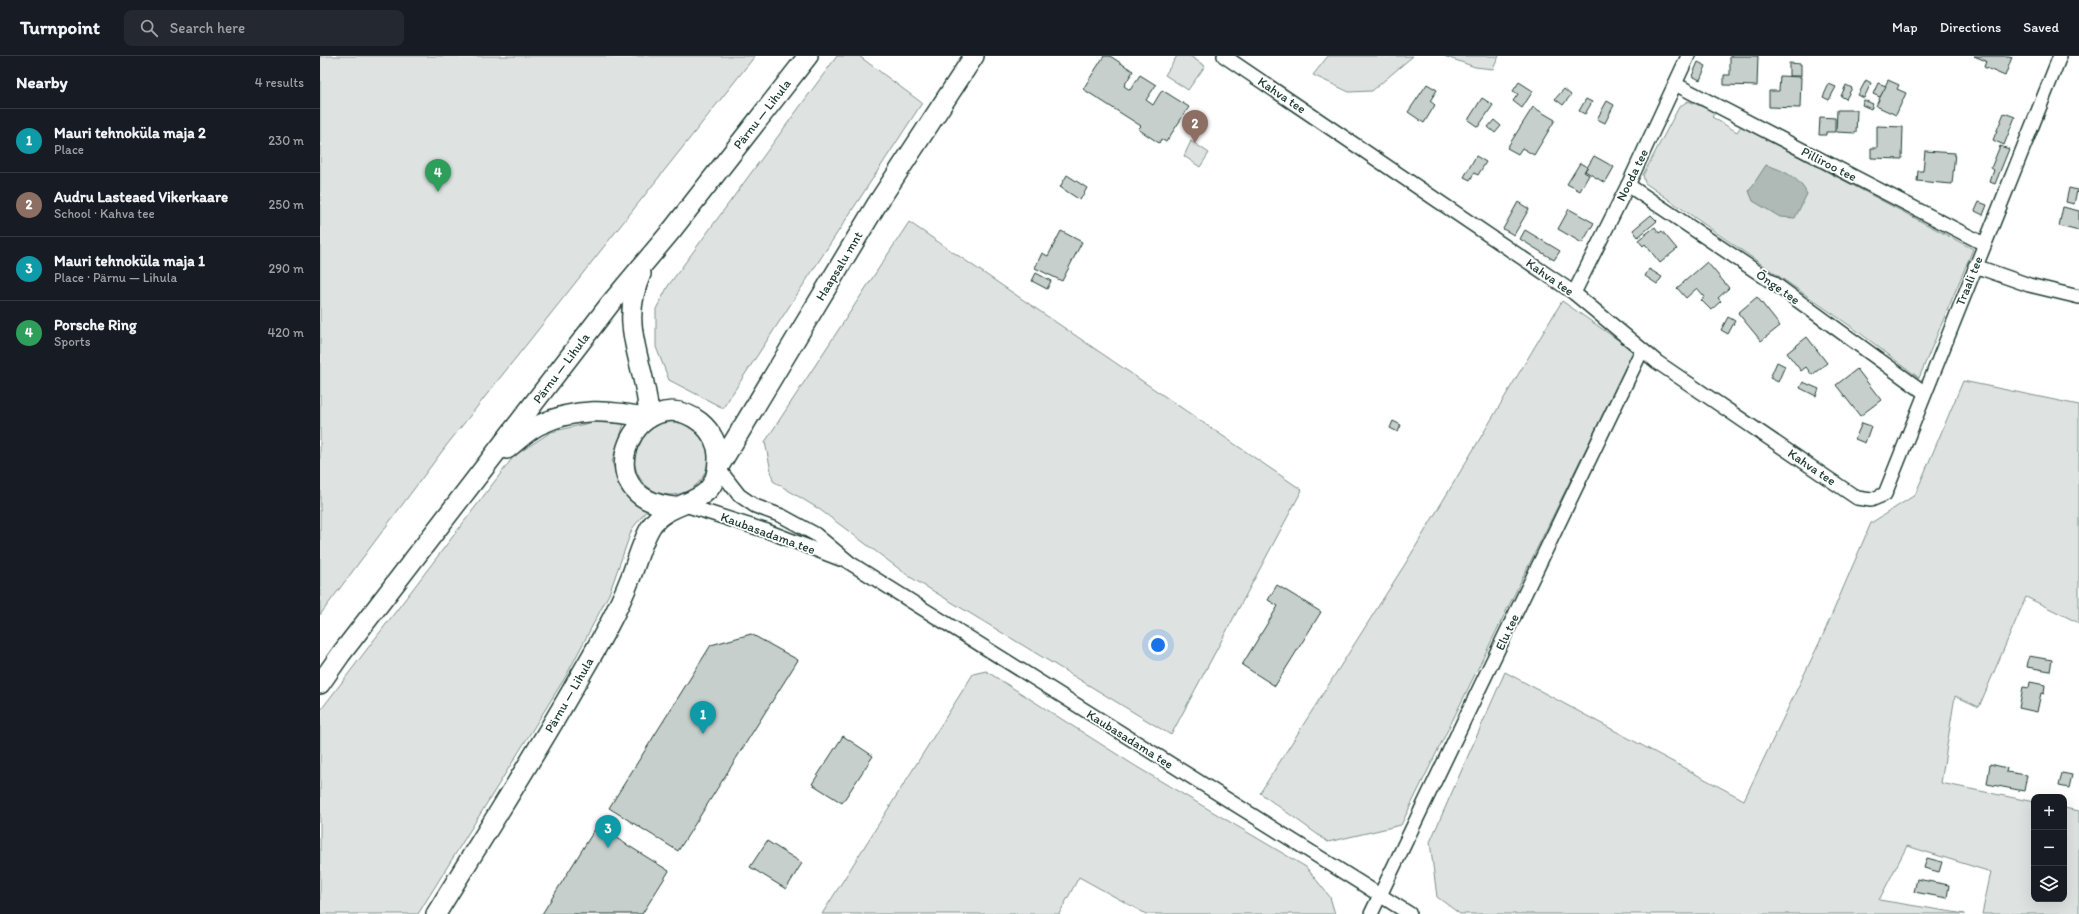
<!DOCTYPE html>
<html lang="en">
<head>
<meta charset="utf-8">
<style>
  body { margin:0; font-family:Itim,sans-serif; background:#242831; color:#f1f3f6 }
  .controls { position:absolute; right:12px; bottom:12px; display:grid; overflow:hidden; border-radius:8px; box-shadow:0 4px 16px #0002 }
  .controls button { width:36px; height:36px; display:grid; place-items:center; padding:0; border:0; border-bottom:1px solid #363941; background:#171b24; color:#f1f3f6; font:20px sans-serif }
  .you { position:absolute; left:838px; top:589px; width:14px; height:14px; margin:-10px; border:3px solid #fff; border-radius:50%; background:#1a73e8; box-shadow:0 0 0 6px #1a73e833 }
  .badge { display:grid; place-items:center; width:26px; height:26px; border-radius:50%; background:#1f6fb2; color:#fff; font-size:13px; font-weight:700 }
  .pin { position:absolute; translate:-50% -33px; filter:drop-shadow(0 1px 2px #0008) }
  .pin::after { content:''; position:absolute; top:21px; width:14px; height:12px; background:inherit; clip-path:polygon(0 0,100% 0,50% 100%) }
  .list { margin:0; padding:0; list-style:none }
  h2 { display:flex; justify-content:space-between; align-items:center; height:52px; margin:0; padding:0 16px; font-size:17px }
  h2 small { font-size:13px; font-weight:400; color:#9ea1a6 }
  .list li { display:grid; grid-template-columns:26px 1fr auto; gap:12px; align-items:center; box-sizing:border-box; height:64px; padding:0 16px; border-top:1px solid #363941 }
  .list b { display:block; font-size:15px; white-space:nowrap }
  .list p { margin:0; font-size:13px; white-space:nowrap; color:#9ea1a6 }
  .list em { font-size:13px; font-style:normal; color:#9ea1a6 }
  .icon { flex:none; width:22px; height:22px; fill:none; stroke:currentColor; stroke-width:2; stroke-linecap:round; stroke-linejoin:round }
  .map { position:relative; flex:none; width:1759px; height:858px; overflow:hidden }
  header { display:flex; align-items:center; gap:24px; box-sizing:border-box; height:56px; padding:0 20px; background:#171b24; border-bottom:1px solid #363941 }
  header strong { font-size:19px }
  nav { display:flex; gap:22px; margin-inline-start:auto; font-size:14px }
  .search { width:280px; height:36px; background:#242831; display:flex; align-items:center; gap:10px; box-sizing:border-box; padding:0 14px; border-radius:8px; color:#9ea1a6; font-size:15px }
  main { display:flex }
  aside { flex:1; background:#171b24 }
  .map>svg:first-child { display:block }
</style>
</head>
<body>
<header>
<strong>Turnpoint</strong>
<div class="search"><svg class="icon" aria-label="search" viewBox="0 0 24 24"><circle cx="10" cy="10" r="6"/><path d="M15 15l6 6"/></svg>Search here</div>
<nav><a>Map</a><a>Directions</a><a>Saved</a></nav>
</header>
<main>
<aside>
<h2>Nearby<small>4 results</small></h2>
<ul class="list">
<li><span class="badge" style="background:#0f9aa8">1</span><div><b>Mauri tehnoküla maja 2</b><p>Place</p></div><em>230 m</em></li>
<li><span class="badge" style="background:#8d6e63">2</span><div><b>Audru Lasteaed Vikerkaare</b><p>School · Kahva tee</p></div><em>250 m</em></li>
<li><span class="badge" style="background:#0f9aa8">3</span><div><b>Mauri tehnoküla maja 1</b><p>Place · Pärnu — Lihula</p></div><em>290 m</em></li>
<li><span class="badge" style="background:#2e9e5b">4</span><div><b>Porsche Ring</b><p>Sports</p></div><em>420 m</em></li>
</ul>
</aside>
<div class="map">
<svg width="1759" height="858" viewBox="0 0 1759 858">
  <rect width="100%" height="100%" fill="#fff"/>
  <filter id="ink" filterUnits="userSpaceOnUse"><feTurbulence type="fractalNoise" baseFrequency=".025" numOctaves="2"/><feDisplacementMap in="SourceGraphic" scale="8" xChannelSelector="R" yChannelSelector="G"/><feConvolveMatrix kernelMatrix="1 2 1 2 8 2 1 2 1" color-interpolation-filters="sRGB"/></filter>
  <g filter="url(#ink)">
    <!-- green -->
    <g fill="#dee3e2" stroke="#7e908b">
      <polygon points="0,0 435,0 126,390 0,559"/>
      <polygon points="517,0 539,0 602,47 403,352 349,324 336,291 336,253 348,230"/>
      <polygon points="857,0 870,0 885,10 868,34 845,19"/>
      <polygon points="1008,0 1093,0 1052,35 1029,36 993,19"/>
      <polygon points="1124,0 1179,0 1173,13 1155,11"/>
      <polygon points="1368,45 1396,56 1392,61 1417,76 1421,70 1653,193 1599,322 1536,274 1325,127 1323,119 1359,51"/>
      <polygon points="871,85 889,97 880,111 864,100"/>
      <polygon points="589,166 982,434 851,679 590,521 499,453 453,425 445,386"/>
      <polygon points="1242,245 1314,295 1081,769 1008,786 940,737 1087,505"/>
      <polygon points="1643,325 1759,349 1759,567 1706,541 1659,651 1635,640 1621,727 1714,746 1714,843 1744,843 1744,752 1759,755 1759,858 1662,858 1671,816 1587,790 1559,844 1645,858 1140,858 1117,841 1110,786 1185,616 1424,744 1503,579 1551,467 1595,439"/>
      <circle cx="351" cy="402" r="37"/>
      <polygon points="273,366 304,368 292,406 302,433 327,454 312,473 289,538 246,620 98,858 0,858 0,655 194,400 231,376"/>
      <polygon points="666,615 817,711 986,811 1010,841 1015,858 826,858 759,821 739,858 502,858 653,618"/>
    </g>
    <!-- water -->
    <path fill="#afbab7" stroke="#758883" d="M 1446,109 C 1463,114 1480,122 1487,138 L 1475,162 L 1460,161 L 1433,145 L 1429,135 Z"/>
    <!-- building -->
    <g fill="#c7cfcc" stroke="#1f3d34">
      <polygon points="784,0 790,0 813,15 804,30 810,34 820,19 836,29 826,44 833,49 842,34 869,51 846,86 841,83 839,87 818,73 821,70 763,33"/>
      <polygon points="1410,0 1438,0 1437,30 1404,29 1404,19 1410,19"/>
      <polygon points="1654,0 1689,0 1692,1 1685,20 1664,11 1666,5"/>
      <polygon points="1378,6 1386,10 1380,24 1372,20"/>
      <polygon points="1469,7 1481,8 1481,20 1469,20"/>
      <polygon points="1460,20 1481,21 1480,52 1449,51 1449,35 1459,35"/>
      <polygon points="1546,24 1551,27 1544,42 1538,39"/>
      <polygon points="1568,24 1579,29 1577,33 1586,37 1576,59 1556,50"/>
      <polygon points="1199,26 1213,35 1202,52 1193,45 1198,38 1193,35"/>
      <polygon points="1558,27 1566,30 1560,41 1553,38"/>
      <polygon points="1107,28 1117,34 1110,45 1115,49 1104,67 1088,56"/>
      <polygon points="1509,28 1516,31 1509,44 1503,41"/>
      <polygon points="1526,29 1532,32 1526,43 1521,40"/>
      <polygon points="1244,33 1251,39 1243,49 1235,43"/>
      <polygon points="1162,42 1173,49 1158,71 1148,64"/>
      <polygon points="1266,43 1272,46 1265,58 1259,55"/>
      <polygon points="1544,44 1553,48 1551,53 1542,49"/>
      <polygon points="1287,45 1294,49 1285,67 1277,63"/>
      <polygon points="1213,51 1235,64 1214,99 1202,92 1198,98 1187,92"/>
      <polygon points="1517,54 1537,54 1536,77 1516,76"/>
      <polygon points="1684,57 1695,61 1684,89 1673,84"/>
      <polygon points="1500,61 1515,62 1515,76 1506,76 1506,79 1499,79"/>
      <polygon points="1174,64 1181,70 1175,77 1168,71"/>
      <polygon points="1557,70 1583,71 1582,103 1551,102 1551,92 1557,92"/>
      <polygon points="1680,90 1689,93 1675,128 1670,126 1674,114 1671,112"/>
      <polygon points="1605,95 1635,97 1632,128 1597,125 1598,115 1603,115"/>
      <polygon points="1156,100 1166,106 1158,119 1154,117 1150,124 1144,121"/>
      <polygon points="1274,100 1294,111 1285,127 1265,115"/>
      <polygon points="1260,107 1267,111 1264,116 1269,119 1260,135 1247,128"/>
      <polygon points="747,119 767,132 760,144 740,131"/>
      <polygon points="1749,132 1757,134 1754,148 1746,146"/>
      <polygon points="1198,146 1209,153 1194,179 1183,173"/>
      <polygon points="1659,146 1667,149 1663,159 1655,155"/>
      <polygon points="1743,151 1759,155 1759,175 1739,170"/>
      <polygon points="1249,153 1274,167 1262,187 1238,173"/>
      <polygon points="1331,159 1337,165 1318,181 1313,174"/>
      <polygon points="1335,171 1339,177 1342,175 1357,193 1340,207 1325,188 1323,190 1318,184"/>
      <polygon points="1205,174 1240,195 1234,204 1200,183"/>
      <polygon points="741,175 762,186 742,225 715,212 722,197 728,200"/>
      <polygon points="1387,206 1409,232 1398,242 1401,245 1391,254 1381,244 1385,241 1377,232 1366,242 1357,232"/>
      <polygon points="1329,213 1342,221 1337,228 1325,220"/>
      <polygon points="716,217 731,225 727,233 712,225"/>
      <polygon points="1437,241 1460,270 1441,285 1418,257"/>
      <polygon points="1408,261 1415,265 1408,278 1401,274"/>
      <polygon points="1487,281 1507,307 1492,319 1486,311 1481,315 1467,297"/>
      <polygon points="1457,306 1465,310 1458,326 1450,322"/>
      <polygon points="1537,313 1561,344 1540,360 1516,329"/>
      <polygon points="1483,326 1499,333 1496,340 1480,332"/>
      <polygon points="1073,365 1081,369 1078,376 1070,372"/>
      <polygon points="1542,367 1551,370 1545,387 1535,383"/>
      <polygon points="957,529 1001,556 955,630 922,609 958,550 948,544"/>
      <polygon points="431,578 478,604 358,795 289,752 391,589"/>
      <polygon points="1709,600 1732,604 1730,615 1707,611"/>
      <polygon points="1710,626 1725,629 1724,638 1721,637 1717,656 1699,652 1703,631 1709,632"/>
      <polygon points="523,680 553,700 522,747 492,728"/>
      <polygon points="1670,708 1687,712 1686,716 1707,719 1704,735 1667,728"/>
      <polygon points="1742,717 1752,719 1749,732 1739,730"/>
      <polygon points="277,770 349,815 322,858 222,858"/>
      <polygon points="447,785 482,807 466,833 430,811"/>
      <polygon points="1607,802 1622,806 1619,816 1604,812"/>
      <polygon points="1597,823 1629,829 1627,842 1594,836"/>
    </g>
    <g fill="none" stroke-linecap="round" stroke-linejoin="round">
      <!-- minor casing -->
      <g stroke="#1f3d34" stroke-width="16">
        <g id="minor">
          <polyline points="904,0 1254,237 1337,306 1537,442 1551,444 1565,438 1740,0"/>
          <polyline points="1355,28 1664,188"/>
          <polyline points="1308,129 1455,228 1605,337"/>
          <polyline points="1655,210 1709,229 1759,241"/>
          <polyline points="1254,237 1308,129 1368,0"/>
          <polyline points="398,412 419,439 435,450 462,460 495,478 530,507 1090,858"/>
          <polyline points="365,449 447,475 520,503"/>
          <polyline points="1051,858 1322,294"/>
        </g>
      </g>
      <!-- secondary casing -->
      <g stroke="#1f3d34" stroke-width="22">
        <g id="secondary">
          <path d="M 187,393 C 197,385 207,375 219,369 C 256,351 290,354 329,362 C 327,308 297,272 321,218"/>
          <polyline points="398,412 557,148 654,0"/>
          <polyline points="0,628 21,598 290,248 352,174 488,0"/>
          <path d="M 116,858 C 161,784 208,711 251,636 C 272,599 295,562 310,523 C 317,506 322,484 332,469 C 353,440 398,454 398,403 C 399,389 391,375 380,366 C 319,319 259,441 354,451"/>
        </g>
      </g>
      <!-- minor -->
      <use href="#minor" stroke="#fff" stroke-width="13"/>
      <!-- secondary -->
      <use href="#secondary" stroke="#fff" stroke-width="19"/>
    </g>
  </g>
  <g text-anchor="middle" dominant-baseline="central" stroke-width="3.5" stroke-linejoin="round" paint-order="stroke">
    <!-- street labels -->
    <g font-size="13" fill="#1f3d34" stroke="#fff">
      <text transform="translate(962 39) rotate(34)">Kahva tee</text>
      <text transform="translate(442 58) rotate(-52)">Pärnu — Lihula</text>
      <text transform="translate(1509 108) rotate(27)">Pilliroo tee</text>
      <text transform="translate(1312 119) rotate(-64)">Nooda tee</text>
      <text transform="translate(519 210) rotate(-59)">Haapsalu mnt</text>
      <text transform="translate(1230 221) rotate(35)">Kahva tee</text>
      <text transform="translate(1649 225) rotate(-68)">Traali tee</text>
      <text transform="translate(1458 231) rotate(35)">Õnge tee</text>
      <text transform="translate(241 312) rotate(-53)">Pärnu — Lihula</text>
      <text transform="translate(1492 411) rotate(34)">Kahva tee</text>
      <text transform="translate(448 477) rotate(20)">Kaubasadama tee</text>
      <text transform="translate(1187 576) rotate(-65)">Elu tee</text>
      <text transform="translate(249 639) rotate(-60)">Pärnu — Lihula</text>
      <text transform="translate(810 683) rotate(32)">Kaubasadama tee</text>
    </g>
  </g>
</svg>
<div class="controls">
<button>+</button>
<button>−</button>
<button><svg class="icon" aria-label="layers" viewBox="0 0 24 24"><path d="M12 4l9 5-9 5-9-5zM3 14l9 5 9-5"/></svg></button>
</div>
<div class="you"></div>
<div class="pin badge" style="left:383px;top:678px;background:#0f9aa8">1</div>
<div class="pin badge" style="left:875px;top:87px;background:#8d6e63">2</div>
<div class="pin badge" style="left:288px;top:792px;background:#0f9aa8">3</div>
<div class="pin badge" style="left:118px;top:136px;background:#2e9e5b">4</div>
</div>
</main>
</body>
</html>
